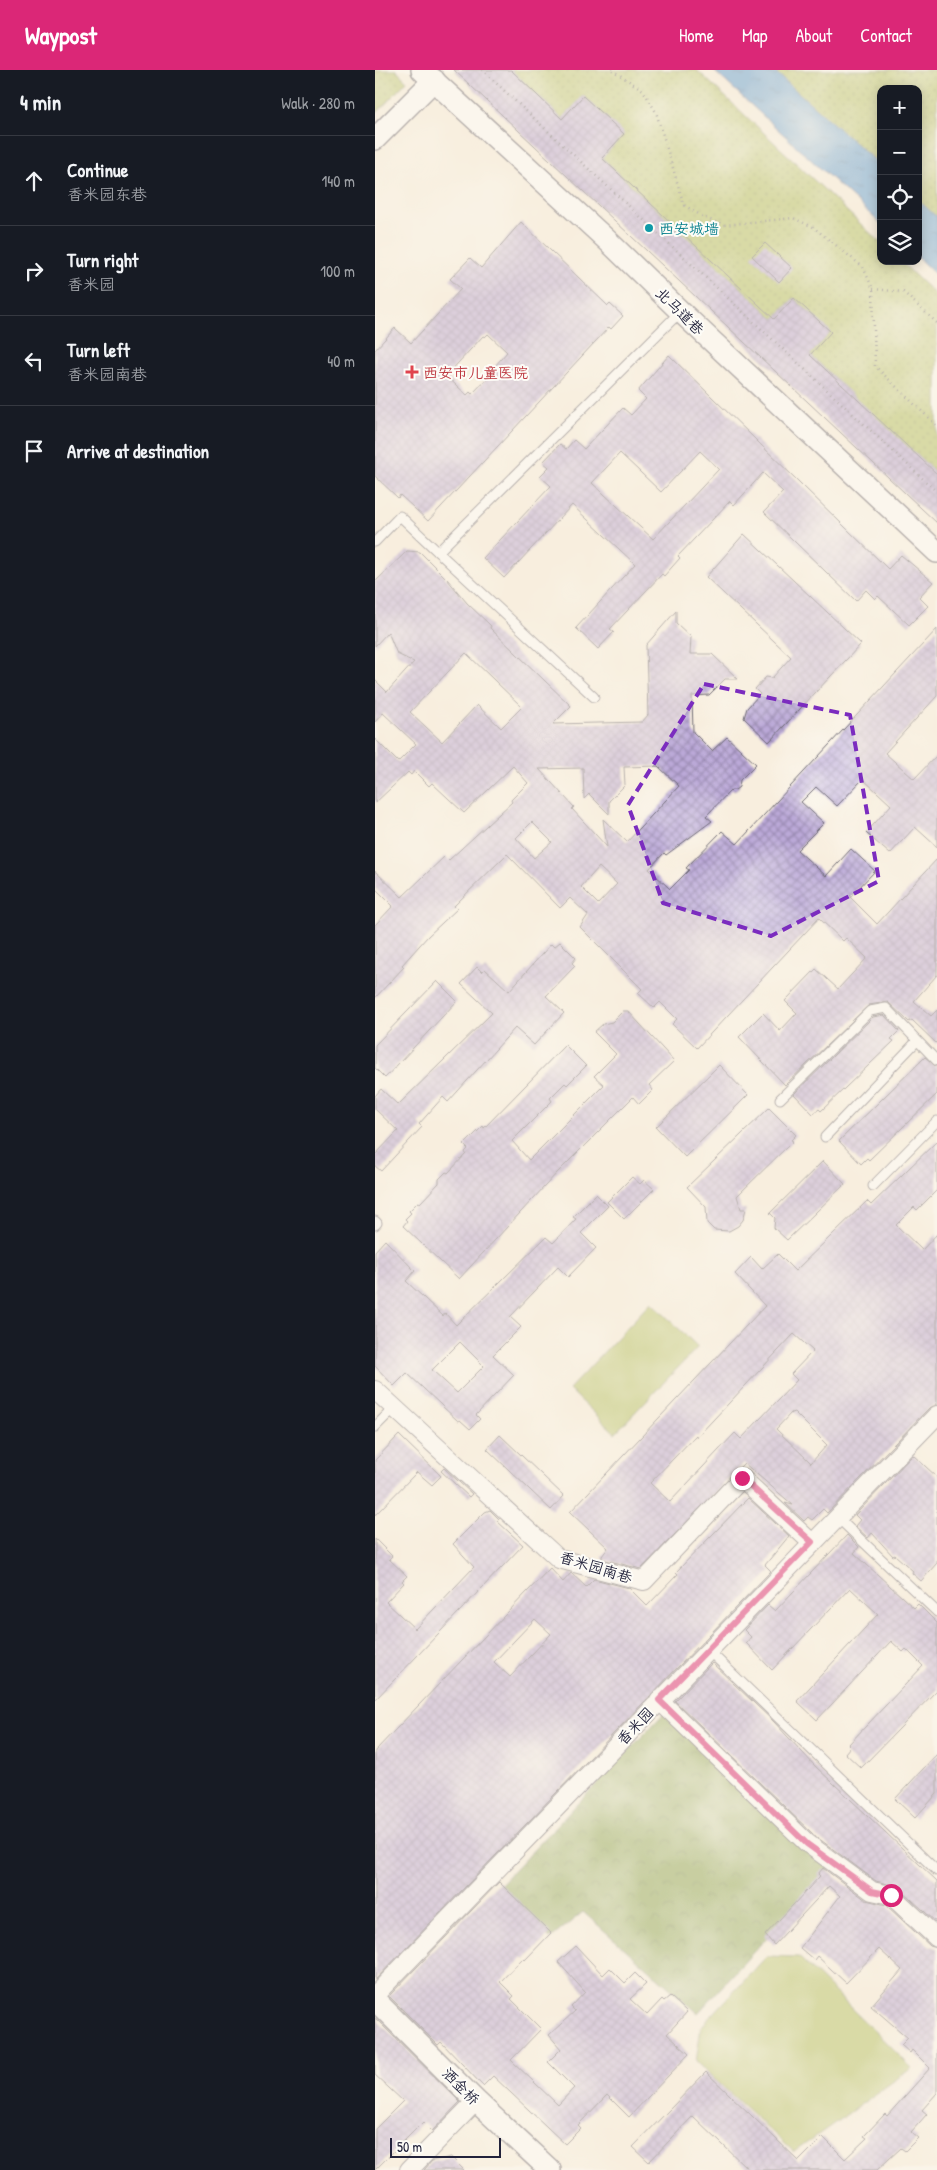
<!DOCTYPE html>
<html lang="en">
<head>
<meta charset="utf-8">
<style>
  body { margin:0; font-family:"Patrick Hand","LXGW WenKai TC",sans-serif; background:#20242c; color:#f1f3f6 }
  .controls { position:absolute; right:15px; top:15px; display:grid; overflow:hidden; border-radius:10px; box-shadow:0 2px 12px #0003 }
  .controls button { width:45px; height:45px; display:grid; place-items:center; padding:0; border:0; border-bottom:1px solid #363941; background:#171b24; color:#f1f3f6; font:25px sans-serif }
  .scale { position:absolute; left:15px; bottom:12px; width:111px; box-sizing:border-box; padding-left:5px; border:2px solid #22223b; border-top:0; font-size:14px; line-height:18px; white-space:nowrap; color:#22223b; -webkit-text-stroke:4px #fdfcf7; paint-order:stroke }
  .stop { position:absolute; width:15px; height:15px; margin:-11px; border:4px solid #db2777; border-radius:50%; background:#fff }
  .stop.end { background:#db2777; border-color:#fff; box-shadow:0 1px 5px #0008 }
  .list { margin:0; padding:0; list-style:none }
  h2 { display:flex; justify-content:space-between; align-items:center; height:65px; margin:0; padding:0 20px; font-size:21px }
  h2 small { font-size:16px; font-weight:400; color:#9ea1a6 }
  .list li { display:grid; grid-template-columns:32px 1fr auto; gap:15px; align-items:center; box-sizing:border-box; height:90px; padding:0 20px; border-top:1px solid #363941 }
  .list b { display:block; font-size:19px; white-space:nowrap }
  .list p { margin:0; font-size:16px; white-space:nowrap; color:#9ea1a6 }
  .list em { font-size:16px; font-style:normal; color:#9ea1a6 }
  .icon { flex:none; width:28px; height:28px; fill:none; stroke:currentColor; stroke-width:2; stroke-linecap:round; stroke-linejoin:round }
  .map { position:relative; flex:none; width:562px; height:2100px; overflow:hidden }
  header { display:flex; align-items:center; gap:30px; box-sizing:border-box; height:70px; padding:0 25px; background:#db2777; color:#fff }
  header strong { font-size:24px }
  nav { display:flex; gap:28px; margin-inline-start:auto; font-size:18px }
  main { display:flex }
  aside { flex:1; background:#171b24 }
  .map>svg:first-child { display:block }
</style>
</head>
<body>
<header>
<strong>Waypost</strong>
<nav><a>Home</a><a>Map</a><a>About</a><a>Contact</a></nav>
</header>
<main>
<aside>
<h2>4 min<small>Walk · 280 m</small></h2>
<ul class="list">
<li><svg class="icon" aria-label="ahead" viewBox="0 0 24 24"><path d="M12 20V5M6 11l6-6 6 6"/></svg><div><b>Continue</b><p>香米园东巷</p></div><em>140 m</em></li>
<li><svg class="icon" aria-label="right" viewBox="0 0 24 24"><path d="M7 20v-9h11M14 6l5 5-5 5"/></svg><div><b>Turn right</b><p>香米园</p></div><em>100 m</em></li>
<li><svg class="icon" aria-label="left" viewBox="0 0 24 24"><path d="M17 20v-9H6M10 6l-5 5 5 5"/></svg><div><b>Turn left</b><p>香米园南巷</p></div><em>40 m</em></li>
<li><svg class="icon" aria-label="arrive" viewBox="0 0 24 24"><path d="M6 21V4h12l-3 4 3 4H6"/></svg><div><b>Arrive at destination</b></div></li>
</ul>
</aside>
<div class="map">
<svg width="562" height="2100" viewBox="0 0 562 2100">
  <defs>
    <pattern id="forest-crowns" width="20" height="18" patternUnits="userSpaceOnUse" patternTransform="scale(1.25)"><rect width="20" height="18" fill="#8ea759"/><path d="M2 6a3 3 0 1 1 6 0M12 15a3 3 0 1 1 6 0" fill="none" stroke="#74884b"/></pattern>
    <pattern id="park-dots" width="8" height="8" patternUnits="userSpaceOnUse" patternTransform="scale(1.25)"><rect width="8" height="8" fill="#b3c163"/><path d="M2 2h.1M6 6h.1" fill="none" stroke="#919c53" stroke-width="1.8" stroke-linecap="round"/></pattern>
    <pattern id="water-ripples" width="26" height="14" patternUnits="userSpaceOnUse" patternTransform="scale(1.25)"><rect width="26" height="14" fill="#649fd4"/><path d="M2 4q2-2 4 0t4 0M15 11q2-2 4 0t4 0" fill="none" stroke="#5281ad"/></pattern>
    <pattern id="building-cross-hatch" width="8" height="8" patternUnits="userSpaceOnUse" patternTransform="scale(1.25)"><rect width="8" height="8" fill="#bba9d8"/><path d="M0 0l8 8M0 8l8-8" fill="none" stroke="#9889b0"/></pattern>
  </defs>
  <rect width="100%" height="100%" fill="#fdfcf7"/>
  <filter id="ink" filterUnits="userSpaceOnUse"><feTurbulence type="fractalNoise" baseFrequency=".02" numOctaves="2"/><feDisplacementMap in="SourceGraphic" scale="10" xChannelSelector="R" yChannelSelector="G"/><feConvolveMatrix kernelMatrix="1 2 1 2 8 2 1 2 1" color-interpolation-filters="sRGB"/></filter>
  <filter id="wash" filterUnits="userSpaceOnUse"><feTurbulence type="fractalNoise" baseFrequency=".0096" numOctaves="4" result="noise"/><feDisplacementMap in="SourceGraphic" scale="20" xChannelSelector="R" yChannelSelector="G"/><feGaussianBlur stdDeviation="1.12" result="paint"/><feColorMatrix in="noise" values="0 0 0 0 0 0 0 0 0 0 0 0 0 0 0 0 0 1.4 0 .05"/><feComposite in="paint" operator="in"/></filter>
  <g filter="url(#wash)">
    <rect width="100%" height="100%" fill="#f8eede"/>
    <!-- forest -->
    <polygon fill="url(#forest-crowns)" stroke="#58644a" points="294,1638 455,1798 323,1943 208,1842 175,1869 123,1817"/>
    <!-- park -->
    <g fill="url(#park-dots)" stroke="#6a724f">
      <polygon points="0,0 21,0 32,11 0,45"/>
      <polygon points="136,0 322,0 506,173 506,191 525,191 562,226 562,404 435,285 456,262 419,228 399,249 227,88 249,64 209,26 187,49"/>
      <polygon points="390,0 562,0 562,152 543,136 543,19 506,19 506,102"/>
    </g>
    <!-- garden -->
    <g fill="#b3c163" stroke="#6a724f">
      <polygon points="276,1232 323,1277 240,1363 194,1319"/>
      <polygon points="392,1886 424,1887 537,1998 419,2082 321,1992 326,1957"/>
    </g>
    <!-- water -->
    <g fill="url(#water-ripples)" stroke="#436088">
      <polygon points="338,0 398,0 506,96 506,154"/>
      <polygon points="543,130 562,147 562,206 543,188"/>
    </g>
    <g id="blocks">
      <!-- building -->
      <g fill="url(#building-cross-hatch)" fill-rule="evenodd">
        <polygon points="79,0 136,0 187,49 208,26 249,64 227,88 399,249 419,228 456,262 435,285 562,404 562,453"/>
        <path d="M 146,152 L 233,236 L 235,234 L 248,246 L 236,259 L 234,257 L 53,451 L 25,425 L 23,428 L 0,406 L 0,280 L 20,258 L 36,273 L 86,219 L 75,209 L 95,188 L 106,198 ZM 113,264 L 132,282 L 120,296 L 122,298 L 97,324 L 95,322 L 92,325 L 71,306 L 108,266 L 110,267 Z"/>
        <polygon points="390,173 417,198 404,212 377,186"/>
        <path d="M 294,285 L 513,499 L 526,485 L 558,512 L 544,527 L 553,536 L 534,555 L 503,526 L 500,529 L 491,520 L 481,531 L 389,442 L 408,422 L 388,403 L 359,435 L 355,431 L 303,486 L 305,488 L 289,506 L 287,504 L 235,559 L 239,562 L 223,579 L 201,558 L 260,494 L 197,435 L 129,508 L 108,488 L 176,416 L 165,406 L 174,397 L 168,392 L 185,374 L 191,379 L 199,370 L 209,379 L 248,338 L 256,345 L 271,329 L 263,321 ZM 325,381 L 344,399 L 278,469 L 217,413 L 245,383 L 286,422 Z"/>
        <polygon points="369,464 486,574 394,672 369,648 372,638 385,624 380,619 391,607 397,608 416,587 331,507"/>
        <path d="M 32,481 L 45,482 L 72,509 L 92,533 L 116,556 L 115,558 L 196,636 L 178,654 L 267,652 L 273,645 L 271,575 L 301,541 L 301,553 L 316,567 L 315,584 L 337,584 L 363,609 L 350,609 L 334,625 L 317,626 L 318,662 L 337,681 L 352,667 L 381,694 L 365,710 L 364,717 L 360,720 L 356,720 L 331,746 L 337,751 L 291,785 L 289,783 L 274,799 L 295,819 L 314,800 L 311,798 L 347,761 L 362,774 L 562,559 L 562,626 L 510,683 L 539,709 L 562,685 L 562,777 L 540,757 L 515,784 L 491,763 L 516,735 L 488,709 L 462,736 L 441,717 L 426,732 L 449,753 L 422,780 L 451,806 L 476,779 L 500,801 L 475,827 L 502,854 L 562,789 L 562,905 L 539,931 L 556,946 L 562,940 L 562,974 L 537,950 L 534,952 L 513,932 L 494,935 L 410,1015 L 364,967 L 388,943 L 405,961 L 422,943 L 410,931 L 441,899 L 463,919 L 492,888 L 471,868 L 468,871 L 444,848 L 322,978 L 297,954 L 302,949 L 285,932 L 279,938 L 263,923 L 267,919 L 205,857 L 213,845 L 195,828 L 185,838 L 132,784 L 79,836 L 82,839 L 53,866 L 27,895 L 29,897 L 0,928 L 0,855 L 18,836 L 0,818 L 0,801 L 27,827 L 70,786 L 74,790 L 137,732 L 136,730 L 153,713 L 138,696 L 89,743 L 57,713 L 54,716 L 39,701 L 36,705 L 33,702 L 0,733 L 0,669 L 23,692 L 41,674 L 8,643 L 0,652 L 0,610 L 12,622 L 39,592 L 22,584 L 13,562 L 0,576 L 0,512 ZM 91,583 L 147,637 L 126,658 L 102,635 L 67,672 L 35,642 ZM 283,696 L 304,716 L 252,772 L 228,749 L 232,777 L 197,739 L 199,737 L 164,699 L 208,698 L 209,729 L 214,724 L 234,744 L 234,731 L 250,715 L 249,697 ZM 157,752 L 177,772 L 159,788 L 141,768 ZM 224,797 L 242,814 L 223,834 L 206,817 Z"/>
        <polygon points="185,872 201,888 197,893 200,896 171,926 189,943 159,975 140,958 73,1032 68,1027 44,1054 47,1057 6,1101 0,1096 0,1085 23,1061 0,1039 0,1026 6,1019 23,1035 117,943 86,914 102,897 107,902 110,899 134,921 176,874 179,877"/>
        <polygon points="62,911 82,931 10,1008 0,998 0,975"/>
        <polygon points="248,941 253,941 299,991 274,1015 278,1020 264,1034 258,1027 182,1103 84,1209 28,1156 32,1151 30,1149 36,1143 34,1141 43,1132 45,1133 64,1113 64,1109 71,1102 73,1103 91,1084 90,1082 93,1079 89,1075 108,1056 109,1058 190,975 211,996 192,1015 190,1013 175,1028 177,1031 137,1071 154,1090 229,1015 219,1006 241,984 219,962 228,954 237,952"/>
        <polygon points="509,945 524,961 516,969 519,971 446,1041 444,1039 438,1044 419,1024 498,947"/>
        <polygon points="550,987 562,997 562,1024 494,1090 492,1088 486,1094 464,1071"/>
        <polygon points="344,995 373,1025 310,1087 281,1057"/>
        <polygon points="394,1038 421,1065 416,1070 418,1071 362,1126 366,1139 371,1139 368,1150 363,1156 354,1161 339,1160 332,1153 331,1137 312,1117"/>
        <path d="M 562,1071 L 562,1120 L 542,1140 L 539,1137 L 521,1155 L 547,1180 L 562,1164 L 562,1335 L 554,1338 L 452,1443 L 448,1439 L 437,1450 L 433,1447 L 429,1451 L 410,1433 L 418,1435 L 369,1393 L 266,1499 L 227,1489 L 227,1486 L 233,1478 L 195,1442 L 390,1236 L 360,1204 L 376,1187 L 387,1199 L 403,1184 L 420,1201 L 492,1131 L 496,1135 ZM 419,1264 L 438,1281 L 416,1304 L 422,1310 L 366,1369 L 360,1363 L 295,1432 L 275,1413 L 321,1365 L 322,1367 ZM 419,1342 L 452,1375 L 436,1393 L 401,1359 L 416,1343 Z"/>
        <polygon points="448,1091 470,1114 412,1170 399,1158 400,1148 395,1143"/>
        <polygon points="257,1107 265,1114 269,1110 279,1119 249,1149 232,1132"/>
        <path d="M 221,1124 L 233,1136 L 206,1163 L 221,1178 L 193,1207 L 183,1197 L 135,1247 L 146,1257 L 118,1285 L 139,1305 L 101,1345 L 105,1349 L 95,1359 L 85,1350 L 83,1351 L 32,1303 L 19,1316 L 0,1296 L 0,1181 L 10,1170 L 40,1201 L 31,1211 L 68,1246 L 70,1243 L 81,1255 L 171,1167 L 178,1173 L 201,1149 L 198,1147 ZM 85,1272 L 109,1296 L 82,1323 L 57,1300 Z"/>
        <polygon points="24,1365 66,1406 57,1415 42,1402 0,1445 0,1390"/>
        <polygon points="125,1365 189,1426 176,1440 112,1379"/>
        <polygon points="538,1385 562,1407 562,1493 546,1511 537,1503 538,1501 520,1485 518,1486 497,1463 493,1468 480,1456 485,1450 480,1445"/>
        <polygon points="69,1398 97,1424 94,1427 66,1401"/>
        <path d="M 373,1428 L 414,1466 L 390,1495 L 396,1501 L 0,1910 L 0,1681 L 175,1498 L 188,1512 L 196,1503 L 211,1517 L 219,1509 L 254,1518 L 272,1536 L 303,1504 L 301,1502 ZM 160,1549 L 176,1564 L 135,1607 L 119,1592 Z"/>
        <polygon points="115,1440 124,1449 122,1451 148,1475 0,1630 0,1469 17,1486 14,1489 32,1506 27,1511 29,1513 11,1532 40,1559 99,1497 78,1474 110,1442"/>
        <polygon points="472,1465 484,1477 479,1483 539,1538 543,1534 562,1553 562,1620 486,1698 470,1683 475,1677 473,1675 548,1596 531,1579 528,1582 516,1571 442,1650 422,1631 503,1544 475,1518 397,1600 371,1573 376,1567 369,1560 393,1535 400,1541"/>
        <polygon points="337,1593 399,1652 440,1696 562,1811 562,1853 523,1817 501,1811 439,1765 300,1631"/>
        <polygon points="562,1684 562,1724 540,1748 520,1729"/>
        <polygon points="448,1798 491,1830 511,1835 555,1876 562,1878 562,2023 547,2040 552,2044 536,2062 543,2068 530,2081 526,2078 502,2100 374,2100 318,2046 274,2092 258,2077 331,2002 424,2091 448,2067 470,2089 492,2068 489,2066 510,2044 512,2046 555,1998 537,1980 535,1983 526,1975 533,1968 496,1936 527,1900 504,1879 471,1913 442,1886 439,1890 425,1878 465,1826 454,1816 399,1875 390,1865 445,1806 443,1804"/>
        <polygon points="124,1812 176,1863 150,1890 148,1888 125,1912 139,1926 136,1929 166,1959 136,1990 183,2035 199,2018 173,1992 186,1979 174,1965 200,1941 196,1937 210,1922 183,1892 201,1876 228,1905 235,1898 250,1913 260,1903 271,1914 255,1929 272,1945 287,1929 289,1931 295,1926 312,1942 292,1964 314,1984 254,2047 232,2025 203,2055 206,2058 190,2074 118,2006 108,2016 66,1972 63,1975 14,1926"/>
        <polygon points="0,1948 85,2032 57,2061 48,2052 0,2100 0,2059 28,2031 0,2005"/>
        <polygon points="76,2087 89,2100 49,2100 57,2091"/>
      </g>
    </g>
  </g>
  <g filter="url(#ink)">
    <use href="#blocks" fill-opacity="0" stroke="#6d6974" stroke-width="1"/>
    <g fill="none" stroke-linecap="round" stroke-linejoin="round">
      <!-- service casing -->
      <g stroke="#6d6974" stroke-width="11">
        <g id="service">
          <polyline points="0,472 25,446 63,482 305,242"/>
          <polyline points="63,482 219,627"/>
          <polyline points="405,1029 495,941 511,938 562,991"/>
          <polyline points="450,1067 542,971"/>
          <polyline points="498,1116 562,1051"/>
          <polyline points="0,1151 2,1153 0,1155"/>
          <polyline points="0,1357 19,1338"/>
          <polyline points="462,1447 562,1542"/>
          <polyline points="333,1580 562,1801"/>
        </g>
      </g>
      <!-- minor casing -->
      <g stroke="#6d6974" stroke-width="20">
        <g id="minor">
          <polyline points="0,1320 184,1489 269,1511 367,1408 437,1473"/>
          <polyline points="284,1630 432,1773 497,1821 516,1825 562,1868"/>
          <polyline points="0,1925 562,1345"/>
          <polyline points="34,2100 101,2031"/>
        </g>
      </g>
      <!-- tertiary casing -->
      <g stroke="#6d6974" stroke-width="24">
        <g id="tertiary">
          <polyline points="47,0 233,171 306,242 562,482"/>
          <polyline points="0,69 59,10"/>
          <polyline points="0,1930 101,2031 175,2100"/>
        </g>
      </g>
      <!-- path -->
      <g stroke="#6d6974" stroke-width="2.5" stroke-dasharray="1 4" stroke-linecap="butt">
        <polyline points="107,0 562,422"/>
        <polyline points="237,0 268,20 281,42 309,135 330,148 349,155 418,148 438,157 488,197 498,219 500,296 562,356"/>
        <polyline points="498,219 528,222 562,253"/>
      </g>
      <!-- service -->
      <use href="#service" stroke="#fff" stroke-width="9"/>
      <!-- minor -->
      <use href="#minor" stroke="#fff" stroke-width="18"/>
      <!-- tertiary -->
      <use href="#tertiary" stroke="#fff" stroke-width="21"/>
    </g>
  </g>
  <g fill="none" stroke-linecap="round" stroke-linejoin="round" filter="url(#ink)">
    <!-- route -->
    <polyline stroke="#db2777" stroke-width="6" points="367,1408 437,1472 284,1630 432,1774 497,1821 516,1825"/>
  </g>
  <!-- marked area -->
  <path d="M0 0H562V2100H0ZM 329,614 L 475,645 L 504,811 L 396,866 L 288,833 L 253,735 Z" fill="#f8eede" fill-opacity=".55" fill-rule="evenodd"/>
  <path fill="none" stroke="#7b2cbf" stroke-width="4" stroke-dasharray="10 6" stroke-linejoin="round" d="M 329,614 L 475,645 L 504,811 L 396,866 L 288,833 L 253,735 Z"/>
  <!-- markers -->
  <circle fill="#0f9aa8" stroke="#fdfcf7" stroke-width="2" cx="274" cy="158" r="5"/>
  <path fill="#e0444e" stroke="#fdfcf7" stroke-width="2" d="M34.5 294.5h5v5h5v5h-5v5h-5v-5h-5v-5h5z"/>
  <g text-anchor="middle" dominant-baseline="central" stroke-width="4" stroke-linejoin="round" paint-order="stroke">
    <!-- culture labels -->
    <g font-size="15" fill="#0d838f" stroke="#fdfcf7" text-anchor="start">
      <text x="284" y="158">西安城墙</text>
    </g>
    <!-- street labels -->
    <g font-size="15" fill="#22223b" stroke="#fdfcf7">
      <text transform="translate(305 241) rotate(44)">北马道巷</text>
      <text transform="translate(221 1497) rotate(17)">香米园南巷</text>
      <text transform="translate(260 1656) rotate(-46)">香米园</text>
      <text transform="translate(86 2016) rotate(45)">洒金桥</text>
    </g>
    <!-- health labels -->
    <g font-size="15" fill="#be3a42" stroke="#fdfcf7" text-anchor="start">
      <text x="48" y="302">西安市儿童医院</text>
    </g>
  </g>
</svg>
<div class="controls">
<button>+</button>
<button>−</button>
<button><svg class="icon" aria-label="locate" viewBox="0 0 24 24"><circle cx="12" cy="12" r="6"/><path d="M12 2v4M12 18v4M2 12h4M18 12h4"/></svg></button>
<button><svg class="icon" aria-label="layers" viewBox="0 0 24 24"><path d="M12 4l9 5-9 5-9-5zM3 14l9 5 9-5"/></svg></button>
</div>
<div class="scale">50 m</div>
<div class="stop" style="left:516px;top:1825px"></div>
<div class="stop end" style="left:367px;top:1408px"></div>
</div>
</main>
</body>
</html>
